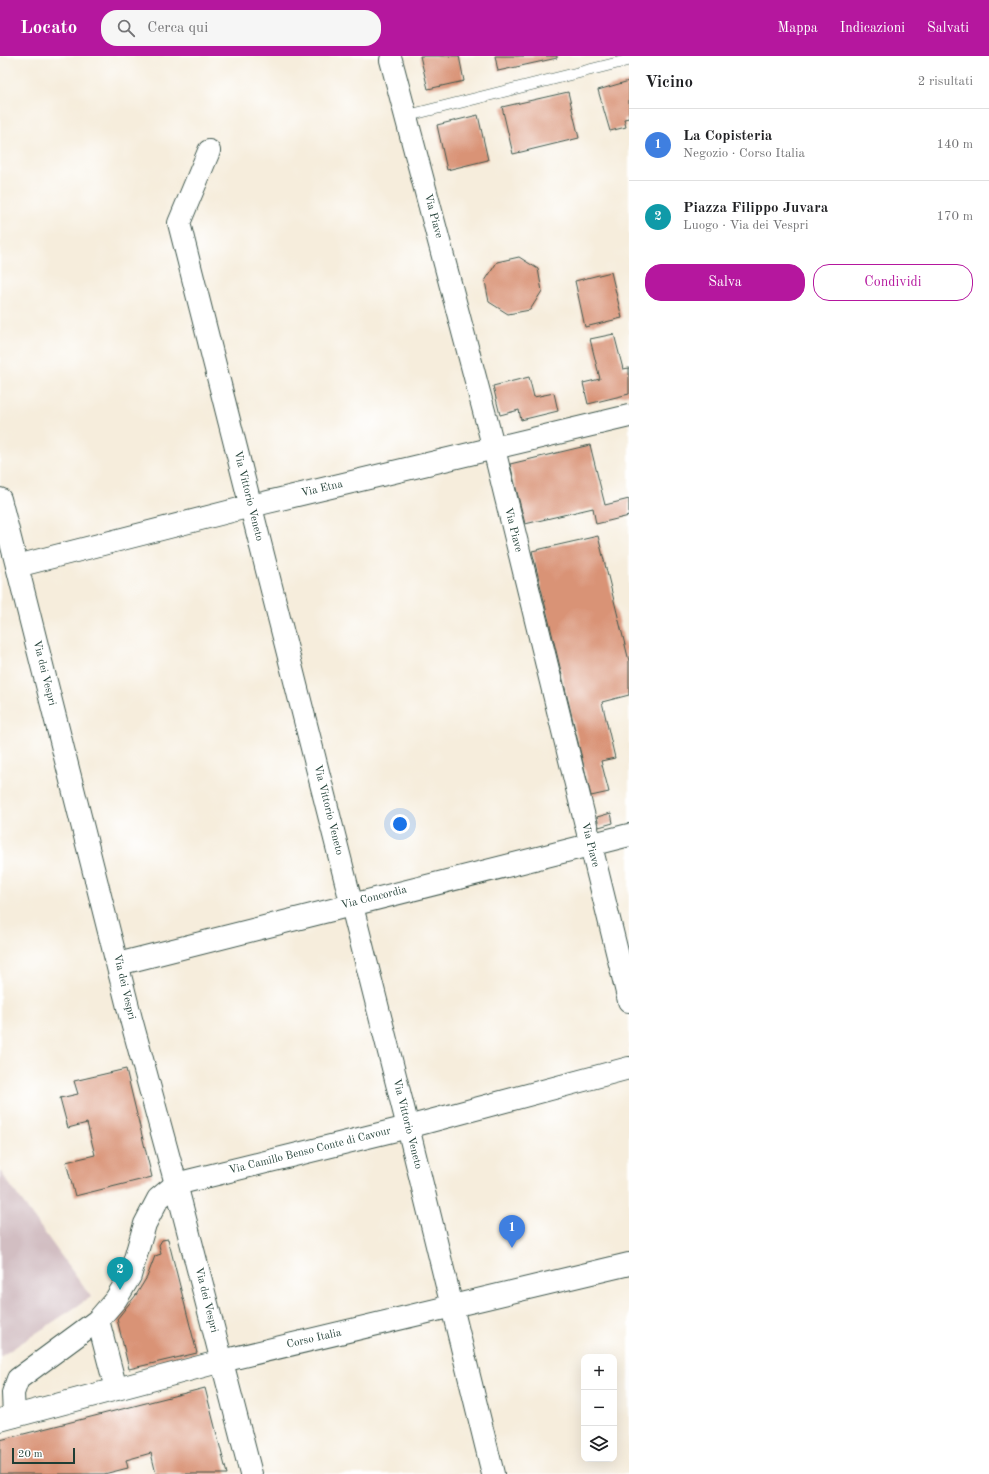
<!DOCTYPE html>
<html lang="it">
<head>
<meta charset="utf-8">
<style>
  body { margin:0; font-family:"Old Standard TT",serif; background:#f6f6f6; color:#202124 }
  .controls { position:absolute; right:12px; bottom:12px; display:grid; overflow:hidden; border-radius:8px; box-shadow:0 4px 16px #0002 }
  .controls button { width:36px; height:36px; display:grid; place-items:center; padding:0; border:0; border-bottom:1px solid #e0e0e0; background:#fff; color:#202124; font:20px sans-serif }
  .scale { position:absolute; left:12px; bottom:10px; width:63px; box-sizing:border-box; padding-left:4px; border:2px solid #1f3d34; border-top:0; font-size:11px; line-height:14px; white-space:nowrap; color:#1f3d34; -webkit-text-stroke:3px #fff; paint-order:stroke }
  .you { position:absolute; left:400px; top:768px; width:14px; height:14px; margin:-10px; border:3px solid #fff; border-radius:50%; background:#1a73e8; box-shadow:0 0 0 6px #1a73e833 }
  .badge { display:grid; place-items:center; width:26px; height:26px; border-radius:50%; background:#b5179e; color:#fff; font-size:13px; font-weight:700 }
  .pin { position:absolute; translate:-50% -33px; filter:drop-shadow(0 1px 2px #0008) }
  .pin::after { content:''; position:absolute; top:21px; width:14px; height:12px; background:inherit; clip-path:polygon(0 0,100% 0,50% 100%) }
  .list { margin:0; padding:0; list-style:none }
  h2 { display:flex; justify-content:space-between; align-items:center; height:52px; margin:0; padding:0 16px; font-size:17px }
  h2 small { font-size:13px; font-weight:400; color:#757577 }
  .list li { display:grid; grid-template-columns:26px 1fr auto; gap:12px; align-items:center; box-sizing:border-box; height:72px; padding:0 16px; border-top:1px solid #e0e0e0 }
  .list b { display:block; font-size:15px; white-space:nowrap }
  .list p { margin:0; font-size:13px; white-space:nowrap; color:#757577 }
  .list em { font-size:13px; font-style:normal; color:#757577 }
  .actions { display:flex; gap:8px; padding:12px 16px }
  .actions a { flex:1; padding:9px 0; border:1px solid #b5179e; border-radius:16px; text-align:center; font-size:14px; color:#b5179e }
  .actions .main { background:#b5179e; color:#fff }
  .icon { flex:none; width:22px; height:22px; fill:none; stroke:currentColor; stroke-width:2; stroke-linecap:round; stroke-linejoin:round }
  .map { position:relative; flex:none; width:629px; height:1418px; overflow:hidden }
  header { display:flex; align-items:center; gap:24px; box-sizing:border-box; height:56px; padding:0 20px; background:#b5179e; color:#fff }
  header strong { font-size:19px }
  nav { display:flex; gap:22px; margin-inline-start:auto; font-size:14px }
  .search { width:280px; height:36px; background:#f6f6f6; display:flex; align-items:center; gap:10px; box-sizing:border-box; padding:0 14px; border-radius:16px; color:#757577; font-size:15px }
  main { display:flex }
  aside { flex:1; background:#fff }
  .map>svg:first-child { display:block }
</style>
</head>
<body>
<header>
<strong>Locato</strong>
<div class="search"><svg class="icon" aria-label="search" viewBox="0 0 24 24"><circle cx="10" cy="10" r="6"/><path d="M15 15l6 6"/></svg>Cerca qui</div>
<nav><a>Mappa</a><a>Indicazioni</a><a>Salvati</a></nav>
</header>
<main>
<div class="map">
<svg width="629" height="1418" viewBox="0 0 629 1418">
  <rect width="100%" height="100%" fill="#fff"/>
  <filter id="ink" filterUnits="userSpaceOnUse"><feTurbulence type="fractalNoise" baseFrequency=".025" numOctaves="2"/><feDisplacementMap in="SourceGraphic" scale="8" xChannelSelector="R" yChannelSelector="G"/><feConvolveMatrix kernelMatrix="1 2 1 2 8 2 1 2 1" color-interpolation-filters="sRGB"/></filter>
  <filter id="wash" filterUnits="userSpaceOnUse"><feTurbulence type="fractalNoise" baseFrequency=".012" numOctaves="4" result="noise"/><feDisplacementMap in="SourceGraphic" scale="16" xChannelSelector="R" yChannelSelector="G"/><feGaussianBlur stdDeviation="0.9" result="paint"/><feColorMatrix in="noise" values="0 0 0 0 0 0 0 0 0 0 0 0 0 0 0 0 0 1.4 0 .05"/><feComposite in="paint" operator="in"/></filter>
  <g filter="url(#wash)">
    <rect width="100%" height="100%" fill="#f6eddc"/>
    <!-- industrial -->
    <polygon fill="#d2bec2" points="0,1115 91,1241 0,1301"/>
    <g id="blocks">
      <!-- building -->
      <g fill="#d99376">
        <polygon points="420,0 459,0 464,25 428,33"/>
        <polygon points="495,0 557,0 557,2 498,15"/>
        <polygon points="629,25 629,62 624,63 626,71 610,75 598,34"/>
        <polygon points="568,36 579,82 513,98 502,51"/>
        <polygon points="478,59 488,104 447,114 437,69"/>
        <polygon points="519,201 538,213 542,235 530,254 508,258 489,246 485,225 497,206"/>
        <polygon points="611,216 622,262 585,271 575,225"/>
        <polygon points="614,278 623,313 629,312 629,338 588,348 583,327 600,323 590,283"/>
        <polygon points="529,321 534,341 554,337 558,355 521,364 519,354 500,359 493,330"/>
        <polygon points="590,389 605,449 629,443 629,460 596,468 593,452 525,468 510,408"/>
        <polygon points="598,480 629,605 629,639 602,646 615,702 601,705 609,736 591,740 532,495"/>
        <polygon points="611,757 613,767 599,771 597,761"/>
        <polygon points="126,1013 152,1121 75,1140 66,1106 95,1099 87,1067 68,1072 60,1042 78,1038 74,1025"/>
        <polygon points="168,1183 197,1297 129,1313 117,1263 136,1239 147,1221 155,1200 161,1198 159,1189 162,1184"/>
        <polygon points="205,1332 227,1418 156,1418 151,1397 126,1404 128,1412 104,1418 0,1418 0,1384"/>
      </g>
    </g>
  </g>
  <g filter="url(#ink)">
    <use href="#blocks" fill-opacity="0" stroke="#3f574d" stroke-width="1"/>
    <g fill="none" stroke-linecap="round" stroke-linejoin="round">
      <!-- service casing -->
      <g stroke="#3f574d" stroke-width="12">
        <polyline id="service" points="406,60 629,4"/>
      </g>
      <!-- minor casing -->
      <g stroke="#3f574d" stroke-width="24">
        <g id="minor">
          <polyline points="391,4 494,393 629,945"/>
          <polyline points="209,95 179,167 408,1071 493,1418"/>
          <polyline points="0,443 17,510"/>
          <polyline points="118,908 629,779"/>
          <polyline points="98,1264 116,1333"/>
          <polyline points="14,1360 13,1337 18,1323 98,1264 116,1243 130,1220 145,1168 158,1143 176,1128 408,1071 629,1012"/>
        </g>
      </g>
      <!-- tertiary casing -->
      <g stroke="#3f574d" stroke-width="24">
        <g id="tertiary">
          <polyline points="0,1364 222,1305 629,1208"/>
          <polyline points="251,1418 176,1128 131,963 17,510 251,450 629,360"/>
        </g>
      </g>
      <!-- service -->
      <use href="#service" stroke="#fff" stroke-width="11"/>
      <!-- minor -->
      <use href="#minor" stroke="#fff" stroke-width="22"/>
      <!-- tertiary -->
      <use href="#tertiary" stroke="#fff" stroke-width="22"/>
    </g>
  </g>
  <g text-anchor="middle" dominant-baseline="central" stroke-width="3.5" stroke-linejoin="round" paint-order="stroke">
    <!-- street labels -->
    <g font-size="11" fill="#1f3d34" stroke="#fff">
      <text transform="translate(433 160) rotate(75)">Via Piave</text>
      <text transform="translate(322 433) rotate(-13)">Via Etna</text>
      <text transform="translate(248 440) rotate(76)">Via Vittorio Veneto</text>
      <text transform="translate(513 474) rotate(76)">Via Piave</text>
      <text transform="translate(44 617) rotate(76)">Via dei Vespri</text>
      <text transform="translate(328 754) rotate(76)">Via Vittorio Veneto</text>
      <text transform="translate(590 789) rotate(76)">Via Piave</text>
      <text transform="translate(374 842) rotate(-14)">Via Concordia</text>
      <text transform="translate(124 931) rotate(77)">Via dei Vespri</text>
      <text transform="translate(407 1068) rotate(76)">Via Vittorio Veneto</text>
      <text transform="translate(310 1095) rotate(-14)">Via Camillo Benso Conte di Cavour</text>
      <text transform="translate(206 1244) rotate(76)">Via dei Vespri</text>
      <text transform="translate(314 1283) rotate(-13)">Corso Italia</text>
    </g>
  </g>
</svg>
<div class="controls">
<button>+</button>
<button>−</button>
<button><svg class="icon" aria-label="layers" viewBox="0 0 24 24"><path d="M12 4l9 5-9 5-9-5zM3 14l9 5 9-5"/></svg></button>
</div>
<div class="scale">20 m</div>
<div class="you"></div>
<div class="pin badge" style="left:512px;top:1192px;background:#3f7fe0">1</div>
<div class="pin badge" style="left:120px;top:1234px;background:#0f9aa8">2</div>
</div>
<aside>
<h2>Vicino<small>2 risultati</small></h2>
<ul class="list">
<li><span class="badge" style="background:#3f7fe0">1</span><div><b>La Copisteria</b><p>Negozio · Corso Italia</p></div><em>140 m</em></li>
<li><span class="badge" style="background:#0f9aa8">2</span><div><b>Piazza Filippo Juvara</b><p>Luogo · Via dei Vespri</p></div><em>170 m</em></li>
</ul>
<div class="actions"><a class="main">Salva</a><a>Condividi</a></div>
</aside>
</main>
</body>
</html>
